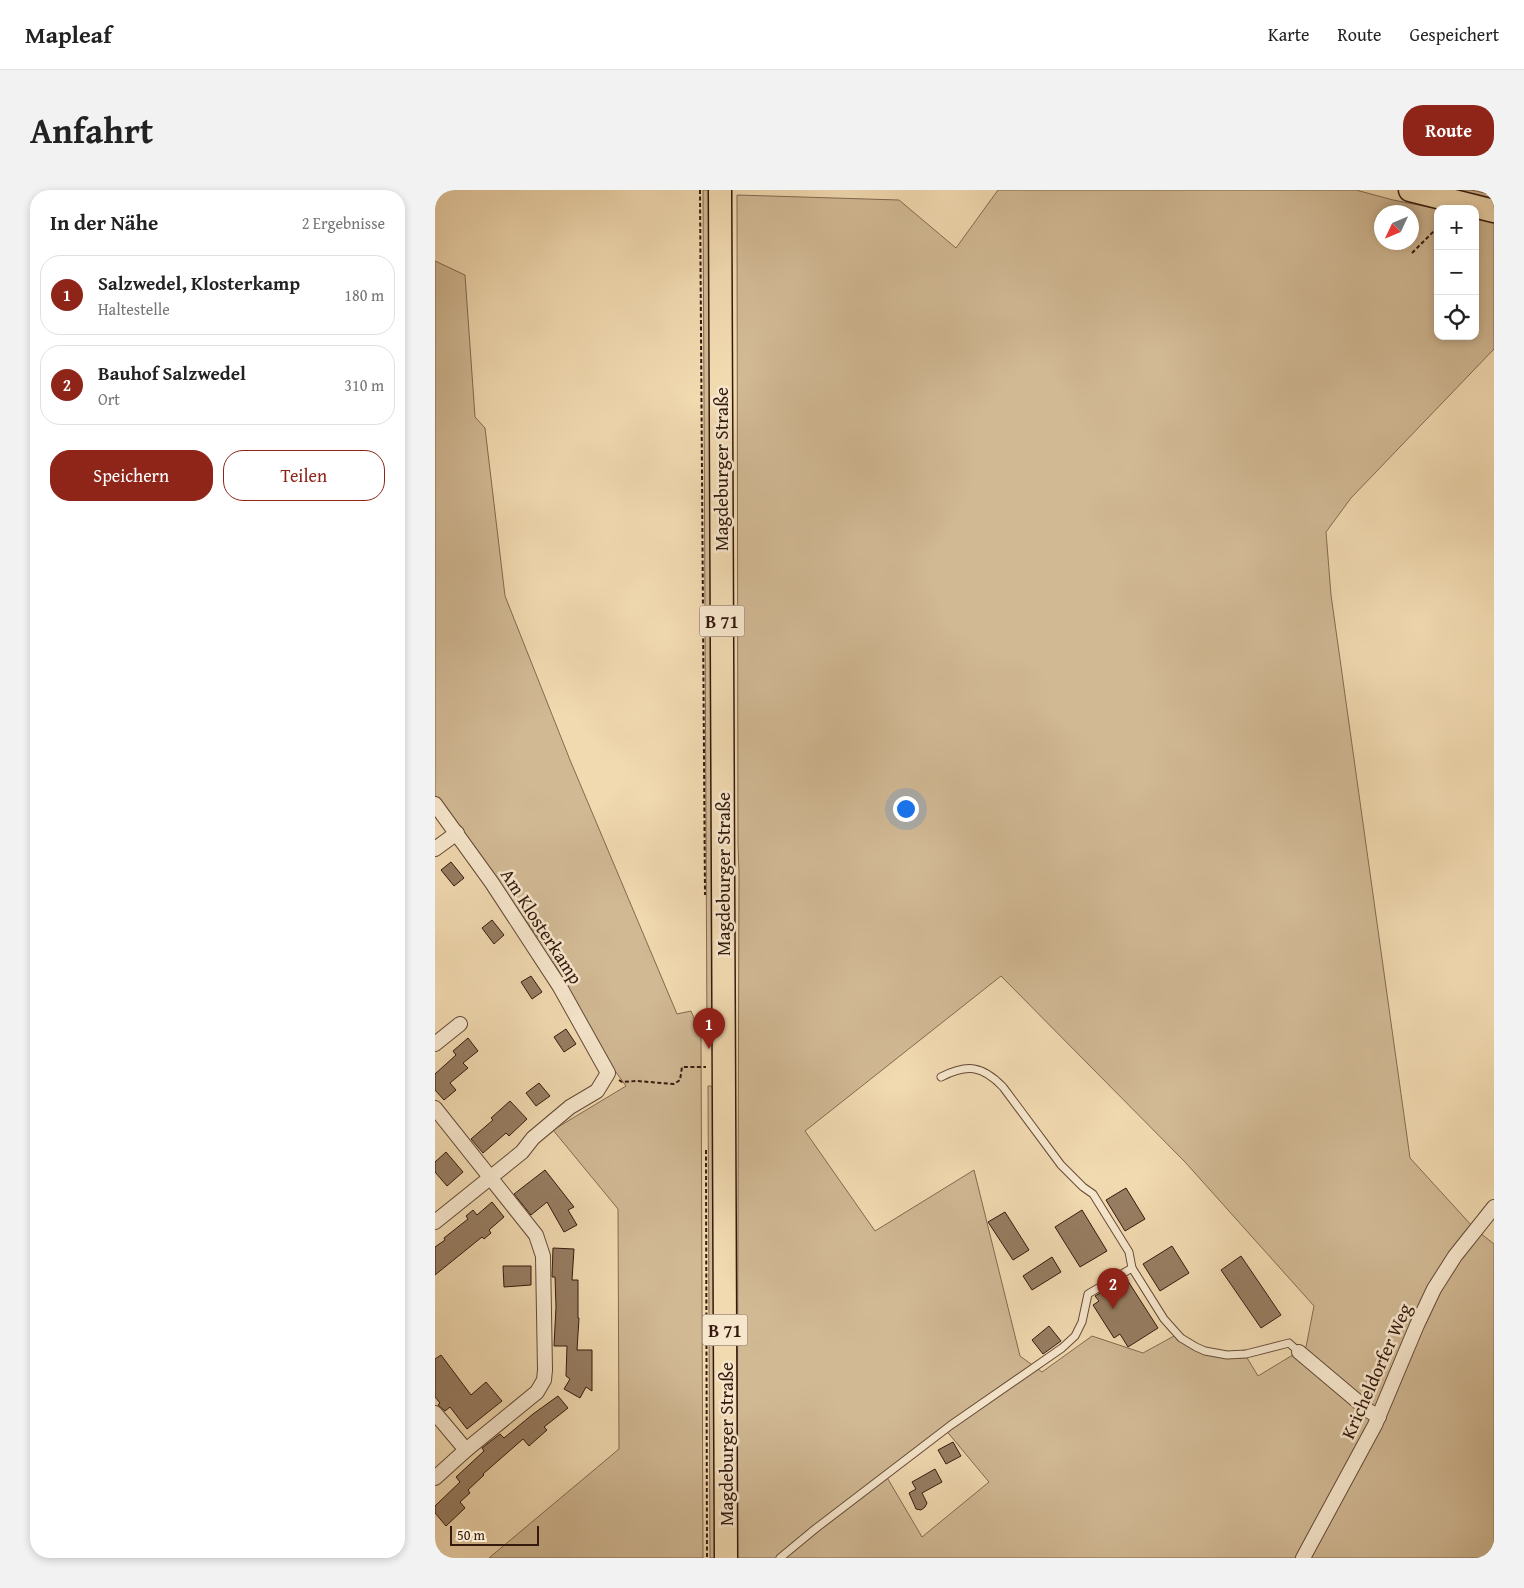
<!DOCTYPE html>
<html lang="de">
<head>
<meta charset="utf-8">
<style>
  body { margin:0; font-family:"Gentium Book Plus",serif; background:#f2f2f2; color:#222 }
  .controls { position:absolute; right:15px; top:15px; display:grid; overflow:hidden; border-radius:10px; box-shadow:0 2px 8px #0003 }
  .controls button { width:45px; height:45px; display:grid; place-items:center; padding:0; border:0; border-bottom:1px solid #e0e0e0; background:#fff; color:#222; font:25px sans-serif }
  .compass { position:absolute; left:939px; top:15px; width:45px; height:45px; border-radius:50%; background:#fff; box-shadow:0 2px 8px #0003; rotate:226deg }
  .scale { position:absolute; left:15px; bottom:12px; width:89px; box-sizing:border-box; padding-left:5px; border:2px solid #351a0d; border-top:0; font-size:14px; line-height:18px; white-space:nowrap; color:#351a0d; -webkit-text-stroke:4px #f6e6cc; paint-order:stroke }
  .you { position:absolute; left:470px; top:618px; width:18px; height:18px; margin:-12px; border:4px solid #fff; border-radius:50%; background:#1a73e8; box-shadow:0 0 0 8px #1a73e833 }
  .badge { display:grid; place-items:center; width:32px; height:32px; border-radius:50%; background:#8f2418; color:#fff; font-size:16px; font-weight:700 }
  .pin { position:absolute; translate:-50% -41px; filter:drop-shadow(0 1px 2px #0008) }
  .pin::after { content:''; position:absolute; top:26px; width:18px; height:15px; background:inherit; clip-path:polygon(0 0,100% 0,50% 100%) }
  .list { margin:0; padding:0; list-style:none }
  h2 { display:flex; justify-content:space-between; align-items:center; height:65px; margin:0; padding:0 20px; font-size:21px }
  h2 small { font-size:16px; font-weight:400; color:#767676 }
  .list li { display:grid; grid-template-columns:32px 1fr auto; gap:15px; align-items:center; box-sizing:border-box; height:80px; margin:0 10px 10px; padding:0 10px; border:1px solid #e0e0e0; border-radius:20px }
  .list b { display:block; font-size:19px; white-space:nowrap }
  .list p { margin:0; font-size:16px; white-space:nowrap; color:#767676 }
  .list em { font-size:16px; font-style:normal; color:#767676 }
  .actions { display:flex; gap:10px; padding:15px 20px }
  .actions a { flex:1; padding:11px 0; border:1px solid #8f2418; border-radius:20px; text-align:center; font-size:18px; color:#8f2418 }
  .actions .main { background:#8f2418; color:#fff }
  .icon { flex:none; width:28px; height:28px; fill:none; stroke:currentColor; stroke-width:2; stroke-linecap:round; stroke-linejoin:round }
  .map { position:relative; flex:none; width:1059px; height:1368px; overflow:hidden; border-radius:20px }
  header { display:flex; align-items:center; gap:30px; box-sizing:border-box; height:70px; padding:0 25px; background:#fff; border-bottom:1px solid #e0e0e0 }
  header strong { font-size:24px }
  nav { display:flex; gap:28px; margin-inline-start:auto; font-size:18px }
  .intro { display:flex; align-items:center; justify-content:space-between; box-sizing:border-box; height:120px; padding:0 30px }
  h1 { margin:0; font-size:35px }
  .button { padding:12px 22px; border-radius:20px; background:#8f2418; color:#fff; font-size:18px; font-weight:700 }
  main { display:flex; gap:30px; padding:0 30px }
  aside { flex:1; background:#fff; border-radius:20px; box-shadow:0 2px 8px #0003 }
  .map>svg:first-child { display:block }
</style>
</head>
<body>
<header>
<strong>Mapleaf</strong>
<nav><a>Karte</a><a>Route</a><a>Gespeichert</a></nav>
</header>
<div class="intro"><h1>Anfahrt</h1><a class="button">Route</a></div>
<main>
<aside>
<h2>In der Nähe<small>2 Ergebnisse</small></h2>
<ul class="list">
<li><span class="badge">1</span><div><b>Salzwedel, Klosterkamp</b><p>Haltestelle</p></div><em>180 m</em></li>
<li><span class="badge">2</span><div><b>Bauhof Salzwedel</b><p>Ort</p></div><em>310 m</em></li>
</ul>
<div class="actions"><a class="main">Speichern</a><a>Teilen</a></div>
</aside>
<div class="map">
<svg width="1059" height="1368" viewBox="0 0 1059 1368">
  <rect width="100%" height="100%" fill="#f1d9b0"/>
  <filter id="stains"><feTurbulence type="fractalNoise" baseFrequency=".004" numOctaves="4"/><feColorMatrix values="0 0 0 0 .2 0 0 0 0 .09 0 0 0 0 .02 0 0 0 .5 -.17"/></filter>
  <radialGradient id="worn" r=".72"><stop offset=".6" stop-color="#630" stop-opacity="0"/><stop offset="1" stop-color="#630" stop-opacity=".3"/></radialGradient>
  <!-- green -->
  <g fill="#d1b994" stroke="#836a50" fill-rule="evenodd">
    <polygon points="268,0 274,0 282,812 276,847 272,846"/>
    <path d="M 563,0 L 921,0 L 958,10 L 1004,19 L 1003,19 L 1003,146 L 1040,146 L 1040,26 L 1059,31 L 1059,159 L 916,308 L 891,342 L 896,405 L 975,968 L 1038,1037 L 1009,1092 L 1045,1043 L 1059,1054 L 1059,1368 L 302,1368 L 304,682 L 303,654 L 302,5 L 464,10 L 521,58 ZM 946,22 L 976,22 L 976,52 L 946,52 ZM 566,786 L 750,972 L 879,1116 L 871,1157 L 823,1186 L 811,1166 L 751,1154 L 739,1146 L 708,1163 L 657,1146 L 607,1182 L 585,1166 L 539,980 L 440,1041 L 370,941 ZM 509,1238 L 554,1292 L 487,1347 L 450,1284 Z"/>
    <polygon points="1001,0 1036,0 1059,5 1059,15"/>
    <polygon points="0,71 30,85 40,227 50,238 70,406 135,570 242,824 256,821 266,845 268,1368 54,1368 184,1259 183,1019 118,940 191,896 178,878 114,763 28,642 0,607"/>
    <polygon points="273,896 276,896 282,903 284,1368 275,1368"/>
  </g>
  <!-- building -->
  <g fill="#977d62" stroke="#351a0d">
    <polygon points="16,672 29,688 19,696 6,680"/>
    <polygon points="57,730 69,745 59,754 47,738"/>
    <polygon points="96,786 107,802 97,809 86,792"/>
    <polygon points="131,839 141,854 129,862 119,847"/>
    <polygon points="33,848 43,861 28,873 33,878 15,893 21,900 9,910 0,900 0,884 21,865 18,861"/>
    <polygon points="104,893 115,906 101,916 91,903"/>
    <polygon points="75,911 92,929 74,946 71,943 48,963 36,949 58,930 56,928"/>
    <polygon points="11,962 28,982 12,996 0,982 0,972"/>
    <polygon points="110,980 139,1017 133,1020 142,1035 129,1042 112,1012 96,1025 79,1004"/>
    <polygon points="691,998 710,1029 690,1041 671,1010"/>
    <polygon points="57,1012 69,1027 54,1040 56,1043 49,1049 47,1047 0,1085 0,1057 10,1050 9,1048 33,1029 31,1026 38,1020 42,1025"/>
    <polygon points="647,1020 672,1061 645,1077 620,1037"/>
    <polygon points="570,1022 594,1060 578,1070 553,1032"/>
    <polygon points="737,1056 754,1083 725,1101 708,1074"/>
    <polygon points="118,1058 139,1059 137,1090 143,1090 143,1128 144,1128 142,1160 157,1160 157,1201 151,1197 145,1208 129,1199 135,1189 131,1186 132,1156 119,1156 121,1117 120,1087 117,1087"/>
    <polygon points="806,1066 846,1125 826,1138 786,1080"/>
    <polygon points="617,1067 626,1082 597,1100 588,1086"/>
    <polygon points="68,1076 96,1076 96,1095 69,1097"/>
    <polygon points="691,1088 723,1138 693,1157 685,1144 679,1148 658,1115 664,1111 660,1106"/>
    <polygon points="614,1136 626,1151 608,1164 597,1150"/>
    <polygon points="6,1165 36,1205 51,1192 67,1211 32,1239 15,1217 10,1221 3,1215 5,1213 0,1207 0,1169"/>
    <polygon points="123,1206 133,1218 109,1237 112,1240 94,1256 88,1249 48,1284 49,1285 33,1300 35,1303 25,1312 30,1318 11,1336 0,1323 0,1316 25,1292 21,1287 49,1261 47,1258 65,1244 69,1248 98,1224"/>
    <polygon points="518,1252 526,1266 511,1274 503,1260"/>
    <polygon points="500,1279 507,1292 487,1303 492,1313 490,1317 486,1320 481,1319 474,1303 481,1299 477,1292"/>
  </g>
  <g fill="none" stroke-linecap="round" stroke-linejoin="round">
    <!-- service casing -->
    <g stroke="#644a36" stroke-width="9">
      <g id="service">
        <path d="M 506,887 C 532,874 547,875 568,897 L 626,975 L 648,997 L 658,1004 L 694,1062 L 697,1078 L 729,1129 L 746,1148 L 761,1157 L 770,1161 L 792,1165 L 811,1164 L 854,1153 L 864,1162"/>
        <polyline points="345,1368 380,1339 516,1235 627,1158 640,1146 647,1132 653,1104 697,1078"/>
      </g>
    </g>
    <!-- minor casing -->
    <g stroke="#644a36" stroke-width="16">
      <g id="minor">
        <polyline points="0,614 57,693 125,797 173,883 162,901 135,917 98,948 87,962 0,1032"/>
        <polyline points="0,659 22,643"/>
        <polyline points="0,854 25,834"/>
        <polyline points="0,918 101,1045 108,1066 110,1180 109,1190 102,1202 31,1260 0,1223"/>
        <polyline points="864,1162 934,1221 944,1227"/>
        <polyline points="0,1288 31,1260"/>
        <polyline points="868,1368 940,1235 982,1135 999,1099 1020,1066 1059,1017"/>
      </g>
    </g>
    <!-- primary casing -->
    <g stroke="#351a0d" stroke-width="25">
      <g id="primary">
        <polyline points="285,0 291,1368"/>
        <polyline points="975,0 1059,21"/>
      </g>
    </g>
    <!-- path -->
    <g stroke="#351a0d" stroke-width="2" stroke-dasharray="4 2.5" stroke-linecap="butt">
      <polyline points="265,0 270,705"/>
      <polyline points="1051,0 1059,2"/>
      <polyline points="977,63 1003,37"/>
      <polyline points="184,890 187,892 202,891 239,894 245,890 247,877 271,877"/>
      <polyline points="271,960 272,1368"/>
    </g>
    <!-- service -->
    <use href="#service" stroke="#f6e6cc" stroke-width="7"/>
    <!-- minor -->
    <use href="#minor" stroke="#f6e6cc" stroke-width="14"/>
    <!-- primary -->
    <use href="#primary" stroke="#f1d9b0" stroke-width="22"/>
  </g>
  <g text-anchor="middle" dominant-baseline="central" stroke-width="5" stroke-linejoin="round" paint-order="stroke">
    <!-- shield labels -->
    <g fill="#f6e6cc" stroke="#6f5746" stroke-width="1">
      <rect x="264.5" y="415.5" width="45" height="31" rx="4"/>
      <rect x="267.5" y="1124.5" width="45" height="31" rx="4"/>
    </g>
    <g font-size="18" font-weight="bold" fill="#351a0d">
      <text x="287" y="431">B 71</text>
      <text x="290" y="1140">B 71</text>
    </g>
    <!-- street labels -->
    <g font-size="19" fill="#351a0d" stroke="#f6e6cc">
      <text transform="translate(286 279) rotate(-90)">Magdeburger Straße</text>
      <text transform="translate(288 684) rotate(-90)">Magdeburger Straße</text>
      <text transform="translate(107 736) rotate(57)">Am Klosterkamp</text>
      <text transform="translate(941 1181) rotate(-66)">Kricheldorfer Weg</text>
      <text transform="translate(291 1254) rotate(-90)">Magdeburger Straße</text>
    </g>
  </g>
  <rect width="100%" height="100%" filter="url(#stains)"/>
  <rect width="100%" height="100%" fill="url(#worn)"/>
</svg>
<div class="controls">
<button>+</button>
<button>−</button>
<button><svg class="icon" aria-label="locate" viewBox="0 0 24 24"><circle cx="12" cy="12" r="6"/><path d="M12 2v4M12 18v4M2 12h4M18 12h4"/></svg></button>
</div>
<svg class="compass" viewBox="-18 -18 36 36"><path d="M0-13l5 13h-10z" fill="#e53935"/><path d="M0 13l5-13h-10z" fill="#767676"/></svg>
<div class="scale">50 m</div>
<div class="you"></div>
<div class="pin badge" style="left:274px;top:859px">1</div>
<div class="pin badge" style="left:678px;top:1119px">2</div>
</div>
</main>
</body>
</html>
